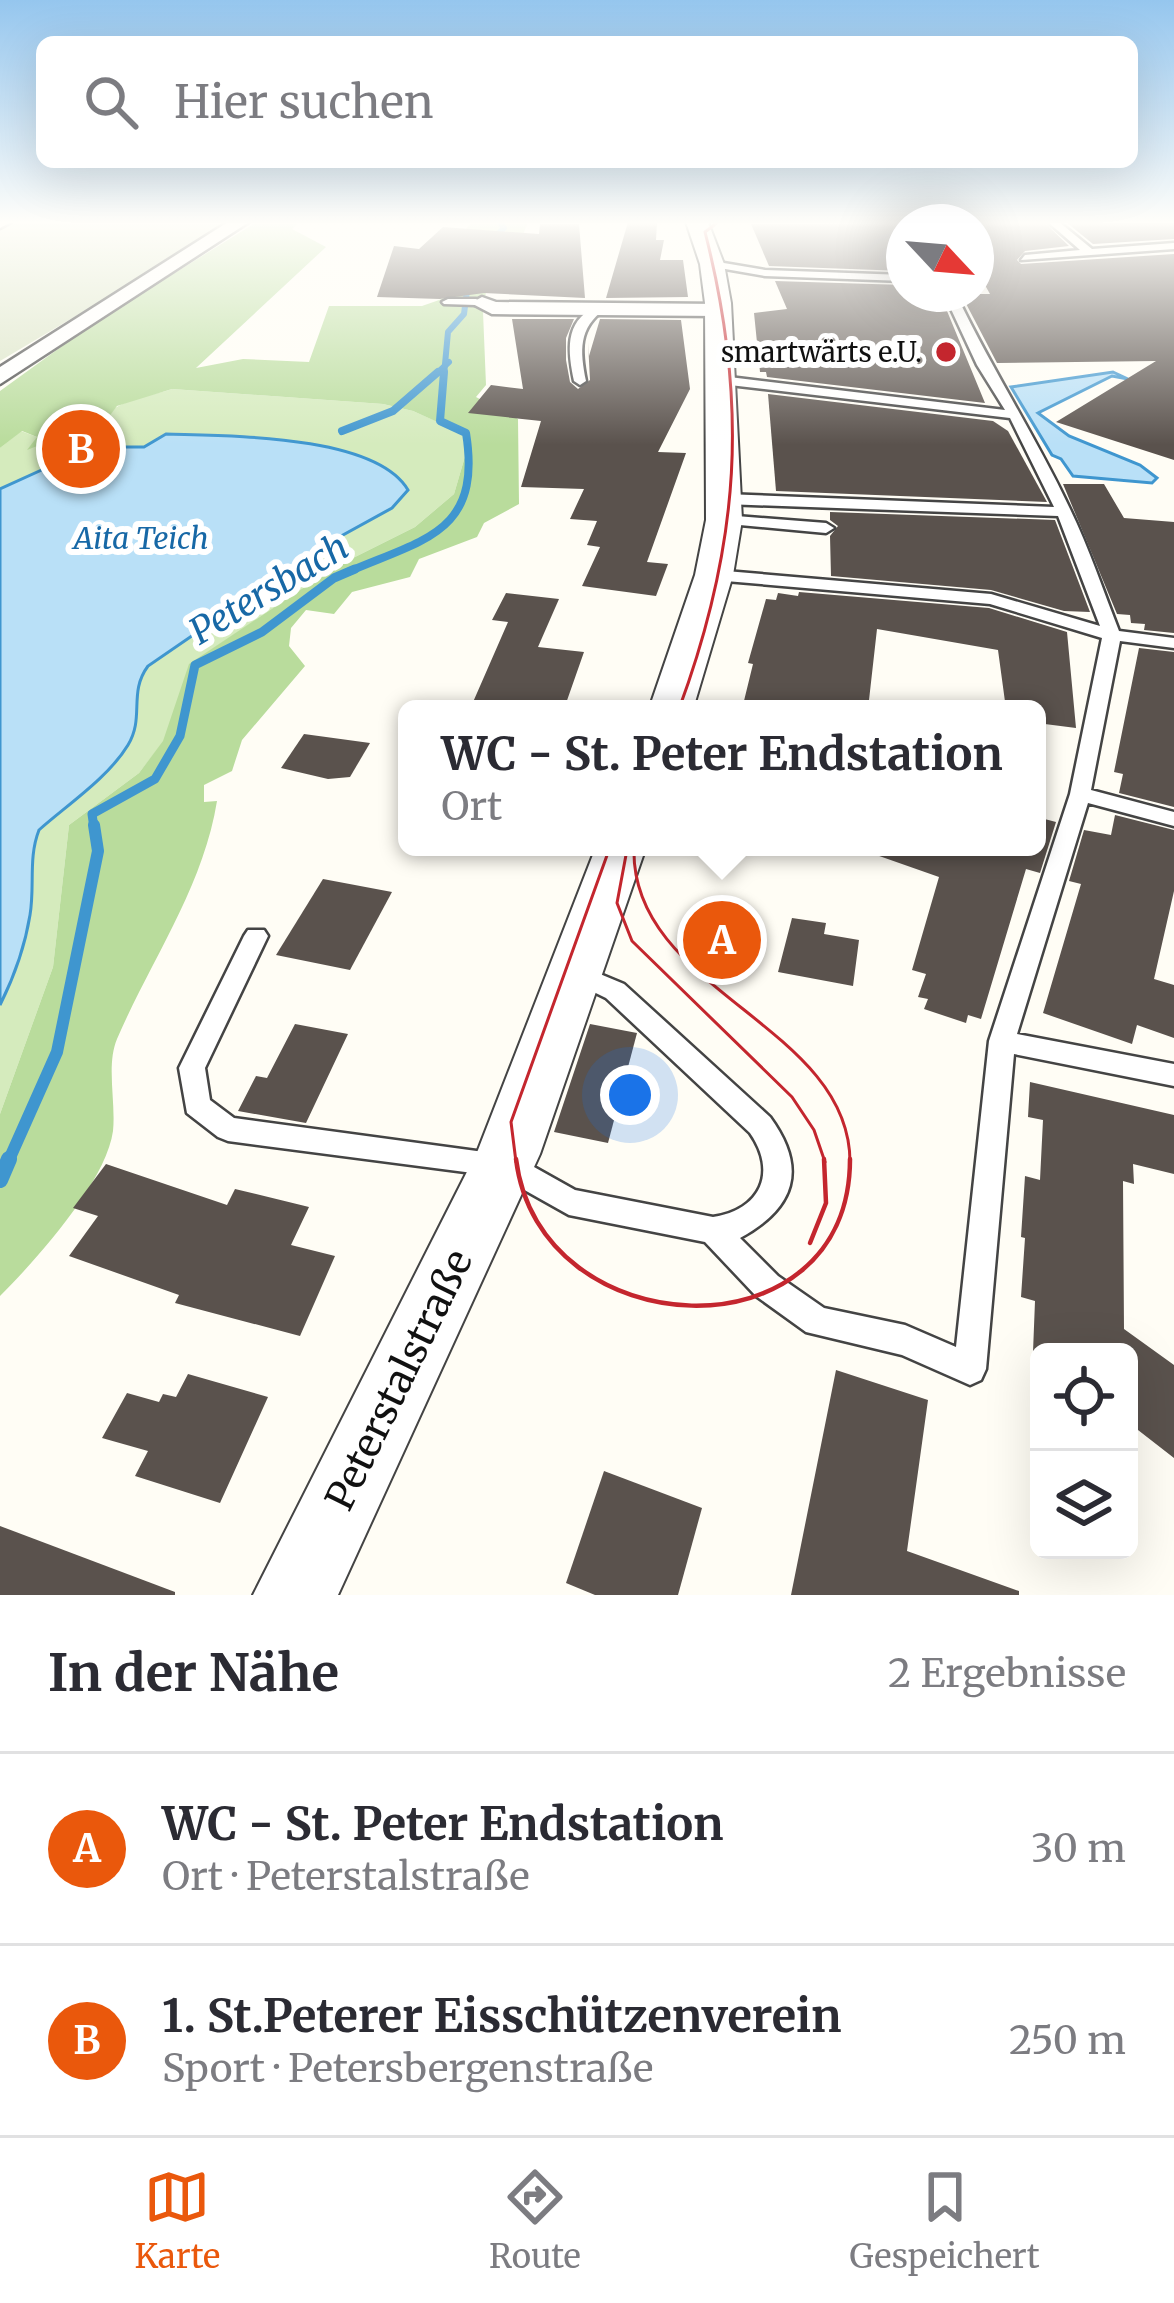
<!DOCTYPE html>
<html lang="de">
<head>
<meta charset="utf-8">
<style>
  body { margin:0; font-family:Merriweather,serif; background:#f2f2f3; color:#2b2b33 }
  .controls { position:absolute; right:36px; bottom:36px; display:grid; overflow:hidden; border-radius:18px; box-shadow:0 12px 48px #0002 }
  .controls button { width:108px; height:108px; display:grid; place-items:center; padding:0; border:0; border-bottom:3px solid #e1e1e2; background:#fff; color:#2b2b33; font:60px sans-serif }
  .compass { position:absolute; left:886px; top:204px; width:108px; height:108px; border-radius:50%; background:#fff; box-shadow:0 12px 48px #0002; rotate:116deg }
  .you { position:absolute; left:630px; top:1095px; width:42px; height:42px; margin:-30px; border:9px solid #fff; border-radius:50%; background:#1a73e8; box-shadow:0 0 0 18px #1a73e833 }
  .badge { display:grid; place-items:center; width:78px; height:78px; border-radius:50%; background:#ea580c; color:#fff; font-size:39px; font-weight:700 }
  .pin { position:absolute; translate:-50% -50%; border:6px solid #fff; box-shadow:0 3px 12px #0006 }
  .popup { position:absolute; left:398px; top:700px; width:648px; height:156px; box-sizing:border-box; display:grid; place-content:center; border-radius:18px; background:#fff; filter:drop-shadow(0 3px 9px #0005); font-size:39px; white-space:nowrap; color:#7c7c81 }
  .popup b { font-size:45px; color:#2b2b33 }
  .popup::after { content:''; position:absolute; left:50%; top:100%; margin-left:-24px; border:24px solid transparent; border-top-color:#fff }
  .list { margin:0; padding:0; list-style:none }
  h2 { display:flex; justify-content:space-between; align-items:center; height:156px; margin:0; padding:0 48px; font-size:51px }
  h2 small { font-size:39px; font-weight:400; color:#7c7c81 }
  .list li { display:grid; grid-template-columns:78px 1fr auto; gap:36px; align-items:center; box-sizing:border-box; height:192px; padding:0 48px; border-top:3px solid #e1e1e2 }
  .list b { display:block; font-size:45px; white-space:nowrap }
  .list p { margin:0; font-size:39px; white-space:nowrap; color:#7c7c81 }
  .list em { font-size:39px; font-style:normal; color:#7c7c81 }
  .icon { flex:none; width:66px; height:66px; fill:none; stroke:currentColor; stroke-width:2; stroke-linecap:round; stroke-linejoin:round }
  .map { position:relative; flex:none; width:1174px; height:1595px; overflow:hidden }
  .search { position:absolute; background:#fff; box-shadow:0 12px 48px #0002; left:36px; right:36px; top:36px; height:132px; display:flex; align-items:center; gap:30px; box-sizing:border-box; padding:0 42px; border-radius:18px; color:#7c7c81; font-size:45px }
  .sheet { height:540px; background:#fff }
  nav { display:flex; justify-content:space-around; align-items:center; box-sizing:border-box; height:168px; border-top:3px solid #e1e1e2; background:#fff; font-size:33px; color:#7c7c81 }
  nav a { display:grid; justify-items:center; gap:6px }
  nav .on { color:#ea580c }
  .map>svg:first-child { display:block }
</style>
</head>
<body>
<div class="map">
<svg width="1174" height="1595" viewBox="0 0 1174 1595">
  <rect width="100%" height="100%" fill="#fffdf5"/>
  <!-- green -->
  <path fill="#d5ebbd" d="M 172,389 L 383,404 L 413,411 L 465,434 L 466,453 L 454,494 L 415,527 L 333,568 L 190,664 L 164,741 L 139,773 L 69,825 L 53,967 L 0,1114 L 0,448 L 21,431 L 37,437 L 35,444 C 63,444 92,421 115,408 C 131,398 154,395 172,389 Z"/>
  <!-- forest -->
  <path fill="#b9dc9c" d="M 257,222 L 299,222 L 292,229 L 326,247 L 196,368 L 243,359 L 309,362 L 329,306 L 422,306 L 442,299 L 454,243 L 472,222 L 528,222 L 518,247 L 492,250 L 483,312 L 486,385 L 476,397 L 518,419 L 519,504 L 484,523 L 477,537 L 419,559 L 410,577 L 352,592 L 334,614 L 306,610 L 291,628 L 289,646 L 305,666 L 242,740 L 232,771 L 204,785 L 204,802 L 217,801 C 203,888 151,960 117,1039 C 106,1065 116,1102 113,1131 C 106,1182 37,1259 0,1296 L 0,1114 L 53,967 L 69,825 L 139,773 L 163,741 L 189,664 L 333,568 L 415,527 L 454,494 L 466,453 L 464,434 L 413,411 L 383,404 L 172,389 L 117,406 L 108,418 L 27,450 L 37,437 L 22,431 L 0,448 L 0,391 L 94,323 Z"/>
  <!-- cemetery -->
  <polygon fill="#d9e3c4" points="13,222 234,222 0,361 0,228"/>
  <!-- water -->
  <g fill="#b9e0f7" stroke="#3f96cf" stroke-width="3">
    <polygon points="1113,372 1128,379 1112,376 1038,413 1069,436 1140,465 1157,478 1152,483 1073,476 1061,459 1052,455 1011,387"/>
    <path d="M 166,434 C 225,436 375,434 408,490 L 392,508 L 323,546 L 148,666 C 128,693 145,717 128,745 C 108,778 67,805 39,830 C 28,858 35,886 30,915 C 25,946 14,977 0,1005 L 0,489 L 57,463 L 76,468 L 115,447 L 144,447 Z"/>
  </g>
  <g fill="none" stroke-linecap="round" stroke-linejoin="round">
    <!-- stream-far4 -->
    <g stroke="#3f96cf" stroke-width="6">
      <polyline points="494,238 504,228 500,222"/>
      <polyline points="435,375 449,362"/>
      <polyline points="444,375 448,332 464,314 468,283"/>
    </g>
    <!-- stream-far3 -->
    <g stroke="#3f96cf" stroke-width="8">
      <polyline points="342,431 393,411 438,372"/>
      <path d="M 348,572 C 424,539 482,533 466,433 L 440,421 L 444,372"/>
    </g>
    <!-- stream-far2 -->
    <polyline stroke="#3f96cf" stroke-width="9" points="94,828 92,814 155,779 180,736 195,665 262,632 334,578 355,569"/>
    <!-- stream-far1 -->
    <polyline stroke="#3f96cf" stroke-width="12" points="8,1162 57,1052 98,851 94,825"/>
    <!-- stream -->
    <polyline stroke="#3f96cf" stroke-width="16" points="0,1180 9,1159"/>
  </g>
  <!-- building -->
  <g fill="#5a524d">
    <polygon points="628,222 657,222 656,240 664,240 660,260 683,260 688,297 606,298"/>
    <polygon points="948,222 1044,222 1069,246 1025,251 1017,260 1021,264 1174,254 1174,460 1056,422 1156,361 997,363 961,294 990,294 976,269 976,222"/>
    <polygon points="1066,222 1174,222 1174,239 1093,244"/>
    <polygon points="904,223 904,271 769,266 751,224"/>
    <polygon points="540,224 579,224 585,298 484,293 440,299 377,297 394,246 419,249 443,227 539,234"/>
    <polygon points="775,281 904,285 904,294 940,294 985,403 767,377 766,372 760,372 754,313 787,309"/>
    <polygon points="512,319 574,319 566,338 566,360 570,382 578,389 590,380 588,342 589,356 600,319 681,320 690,389 658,452 686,453 647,562 668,564 656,596 582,586 600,547 587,545 597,521 570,519 584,489 521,487 541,421 468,413 491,385 523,389"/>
    <polygon points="768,394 993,421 1008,431 1047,502 776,491"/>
    <polygon points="1063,484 1104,484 1124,518 1174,522 1174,633 1144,630 1145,624 1131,623 1130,615 1117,614"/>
    <polygon points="830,512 1055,520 1090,612 1064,611 991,590 831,576 830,536 838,526 830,520"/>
    <polygon points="799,592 989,608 1067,632 1076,728 1037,723 1037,709 1006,709 998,650 877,629 868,709 742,709 753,664 748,663 766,599 776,600 778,593 798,596"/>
    <polygon points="506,593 559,599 538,647 584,652 564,709 470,709 508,622 492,620"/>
    <polygon points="1139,648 1174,652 1174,807 1119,793 1123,774 1114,772"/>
    <polygon points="304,734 370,743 350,777 328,779 281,768"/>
    <polygon points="1115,815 1174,830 1174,891 1154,979 1174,985 1174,1038 1137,1025 1132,1044 1043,1013 1081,884 1069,881 1084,830 1111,835"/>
    <polygon points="1037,817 1056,822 1040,873 1026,869 981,1019 968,1015 966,1023 924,1009 928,999 918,997 926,974 912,970 939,877 865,851 866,847 1037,847"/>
    <polygon points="323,879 392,892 350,970 276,955"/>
    <polygon points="792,918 826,923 824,934 859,940 853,986 778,972"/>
    <polygon points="295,1024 348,1034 306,1123 238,1111 256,1076 267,1078"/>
    <polygon points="590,1024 637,1033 608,1143 554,1132"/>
    <polygon points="1030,1082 1174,1115 1174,1174 1133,1164 1134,1184 1123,1181 1124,1329 1174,1365 1174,1458 1129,1423 1129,1352 1033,1352 1035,1301 1021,1297 1025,1238 1021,1237 1025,1176 1040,1180 1043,1120 1028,1117"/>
    <polygon points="106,1164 227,1205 235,1189 309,1207 291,1245 335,1256 300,1336 175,1303 179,1295 69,1256 98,1216 73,1208"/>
    <polygon points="836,1370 928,1400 907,1551 1019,1591 1019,1595 791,1595"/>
    <polygon points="188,1374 268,1397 220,1503 135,1476 148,1451 102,1438 127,1393 159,1402 163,1394 176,1397"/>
    <polygon points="604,1471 702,1508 678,1595 595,1595 566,1583"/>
    <polygon points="0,1526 175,1592 175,1595 0,1595"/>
  </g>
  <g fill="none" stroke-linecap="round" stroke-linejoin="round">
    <!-- service casing -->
    <g stroke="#444" stroke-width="5">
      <g id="service">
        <polygon points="0,222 11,222 0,228"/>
        <polygon points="1048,222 1059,222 1092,249 1174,243 1174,249 1021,260 1025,255 1080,250"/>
        <polygon points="712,261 765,270 904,275 904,281 765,276 708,266"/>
        <path d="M 944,294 L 956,294 C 991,368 1035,435 1070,509 C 1089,548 1103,590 1119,631 L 1174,638 L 1174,648 L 1120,641 L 1091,790 L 1174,812 L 1174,826 L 1088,803 L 1017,1034 L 1174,1064 L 1174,1086 L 1014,1054 L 986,1369 L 981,1380 L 970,1385 L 902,1355 L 806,1332 L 756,1296 L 705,1242 L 569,1215 L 512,1183 L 507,1171 L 496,1176 L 228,1141 L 218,1137 L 187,1113 L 179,1068 L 244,936 L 248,930 L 264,930 L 268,936 L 205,1068 L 210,1100 L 234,1118 L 506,1155 L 508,1150 L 518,1147 L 528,1150 L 534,1167 L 575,1190 L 713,1217 C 760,1210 778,1173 750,1133 L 606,998 L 567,979 L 564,973 L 567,967 L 576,964 L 624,984 L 770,1117 C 808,1169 795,1208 740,1238 L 778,1276 L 824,1308 L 905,1325 L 956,1347 L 989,1041 L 1070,794 L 1102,638 L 990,604 L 714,580 L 706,575 L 714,570 L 991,594 L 1100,626 L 1058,516 L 725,504 L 717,499 L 725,494 L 1054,507 L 1010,418 L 721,384 L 715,380 L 721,376 L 1005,410 L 977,365 Z"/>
        <polygon points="448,299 476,299 482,302 476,305 444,304 442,302"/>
        <path d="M 595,307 L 605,309 C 578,328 580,351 586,381 L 580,385 L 574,381 C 568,352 564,322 595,307 Z"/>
        <polygon points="724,515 826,523 834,528 826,533 718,523 718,517"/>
      </g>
    </g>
    <!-- minor casing -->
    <g stroke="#444" stroke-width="5">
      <g id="minor">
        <polygon points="228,222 249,222 0,384 0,367"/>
        <polygon points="482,297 496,302 719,304 730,310 719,316 492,314 471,303"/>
      </g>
    </g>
    <!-- tertiary casing -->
    <g stroke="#444" stroke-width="4">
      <g id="tertiary">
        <polygon points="686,222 708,222 724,264 731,303 742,520 733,575 693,709 649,709 695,575 706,520 705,303 700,264"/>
        <polygon points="596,847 646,847 540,1154 338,1595 253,1595 478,1150"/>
      </g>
    </g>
    <!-- service -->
    <use href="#service" fill="#fff" fill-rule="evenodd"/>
    <!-- minor -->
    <use href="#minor" fill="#fff" fill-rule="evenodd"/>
    <!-- tertiary -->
    <use href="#tertiary" fill="#fff" fill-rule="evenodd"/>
    <!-- tram-far1 -->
    <g stroke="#c4262e" stroke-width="3">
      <path d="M 679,709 C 740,544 749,404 705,232 L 718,222"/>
      <path d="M 634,847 C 629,991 850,1024 850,1162"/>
      <polyline points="626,855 617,903 632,941 792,1097 814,1130 825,1162"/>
      <polyline points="516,1162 511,1122 610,847"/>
    </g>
    <!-- tram -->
    <g stroke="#c4262e" stroke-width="4.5">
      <path d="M 516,1159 C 539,1347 850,1362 850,1159"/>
      <polyline points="810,1243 826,1203 824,1159"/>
    </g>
  </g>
  <!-- sky -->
  <linearGradient id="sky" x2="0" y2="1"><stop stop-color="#95c6ee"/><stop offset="0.5" stop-color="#fffefa"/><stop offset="1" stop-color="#fffefa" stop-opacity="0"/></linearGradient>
  <rect width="1174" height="445" fill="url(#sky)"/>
  <!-- markers -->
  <circle fill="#c4262e" stroke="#fff" stroke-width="4.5" cx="946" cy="352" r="12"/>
  <g text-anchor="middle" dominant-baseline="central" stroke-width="12" stroke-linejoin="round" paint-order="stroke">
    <!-- far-poi labels -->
    <g font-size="27" fill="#111" stroke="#fff" text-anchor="end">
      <text x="922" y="352">smartwärts e.U.</text>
    </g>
    <!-- far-water labels -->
    <g font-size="30" font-style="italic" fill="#1768a6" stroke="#fff">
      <text x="141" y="538">Aita Teich</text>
    </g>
    <!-- water labels -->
    <g font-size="36" font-style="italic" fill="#1768a6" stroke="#fff">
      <text transform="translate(269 589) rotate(-31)">Petersbach</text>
    </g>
    <!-- near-street labels -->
    <g font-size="39" fill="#111" stroke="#fff">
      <text transform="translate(399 1380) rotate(-64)">Peterstalstraße</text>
    </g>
  </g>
</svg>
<div class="controls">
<button><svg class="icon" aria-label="locate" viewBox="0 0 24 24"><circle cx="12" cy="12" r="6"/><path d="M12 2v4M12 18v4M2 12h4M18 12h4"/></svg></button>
<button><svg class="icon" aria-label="layers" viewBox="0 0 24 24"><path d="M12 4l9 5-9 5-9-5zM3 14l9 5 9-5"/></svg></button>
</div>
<svg class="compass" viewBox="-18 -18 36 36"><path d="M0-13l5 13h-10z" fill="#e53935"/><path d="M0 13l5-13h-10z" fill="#7c7c81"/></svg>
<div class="you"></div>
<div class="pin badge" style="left:722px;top:940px">A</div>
<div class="popup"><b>WC - St. Peter Endstation</b>Ort</div>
<div class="pin badge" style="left:81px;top:449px">B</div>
<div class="search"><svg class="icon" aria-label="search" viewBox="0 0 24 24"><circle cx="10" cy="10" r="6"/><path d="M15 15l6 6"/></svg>Hier suchen</div>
</div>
<section class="sheet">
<h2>In der Nähe<small>2 Ergebnisse</small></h2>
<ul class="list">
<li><span class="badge">A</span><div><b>WC - St. Peter Endstation</b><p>Ort · Peterstalstraße</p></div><em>30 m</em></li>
<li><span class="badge">B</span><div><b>1. St.Peterer Eisschützenverein</b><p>Sport · Petersbergenstraße</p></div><em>250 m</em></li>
</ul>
</section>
<nav>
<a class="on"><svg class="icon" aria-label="map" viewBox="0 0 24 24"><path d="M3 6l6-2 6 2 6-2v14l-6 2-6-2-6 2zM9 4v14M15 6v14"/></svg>Karte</a>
<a><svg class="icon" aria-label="directions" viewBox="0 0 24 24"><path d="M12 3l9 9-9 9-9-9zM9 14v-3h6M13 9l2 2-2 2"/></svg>Route</a>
<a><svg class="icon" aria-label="saved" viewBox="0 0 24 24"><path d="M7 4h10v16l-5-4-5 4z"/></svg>Gespeichert</a>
</nav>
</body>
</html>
